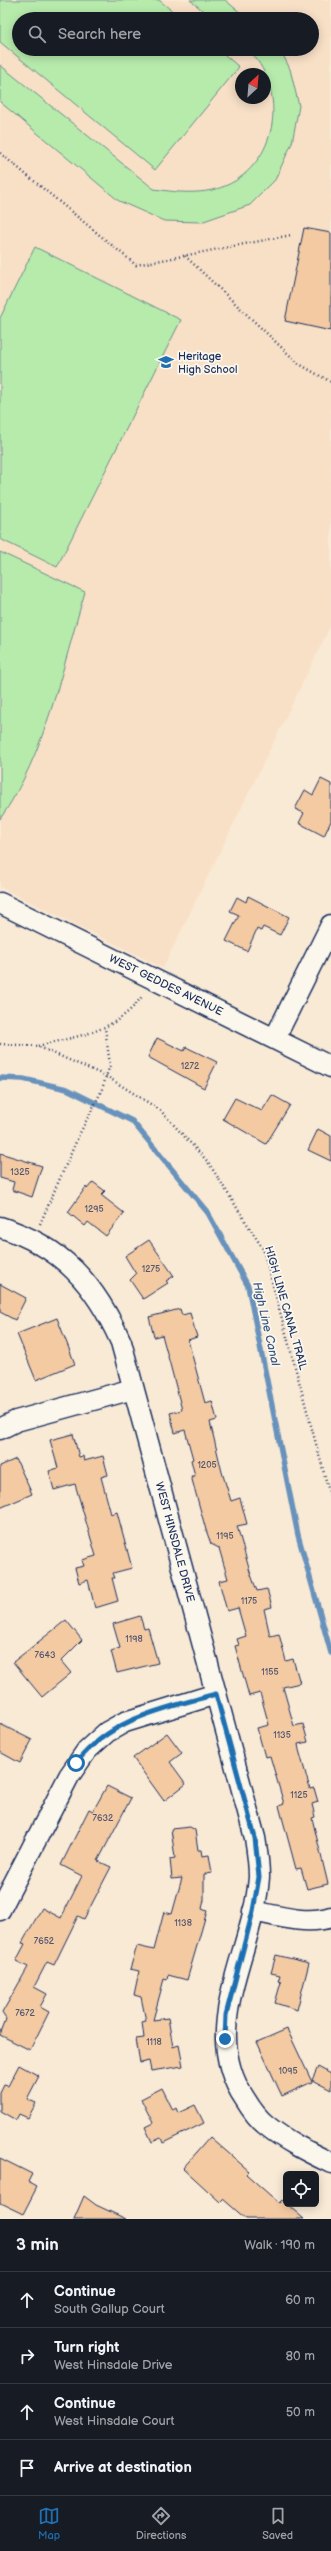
<!DOCTYPE html>
<html lang="en">
<head>
<meta charset="utf-8">
<style>
  body { margin:0; font-family:"Balsamiq Sans",sans-serif; background:#20242c; color:#f1f3f6 }
  .controls { position:absolute; right:12px; bottom:12px; display:grid; overflow:hidden; border-radius:6px; box-shadow:0 2px 10px #0003 }
  .controls button { width:36px; height:36px; display:grid; place-items:center; padding:0; border:0; border-bottom:1px solid #363941; background:#171b24; color:#f1f3f6; font:20px sans-serif }
  .compass { position:absolute; left:235px; top:68px; width:36px; height:36px; border-radius:50%; background:#171b24; box-shadow:0 2px 10px #0003; rotate:26deg }
  .stop { position:absolute; width:12px; height:12px; margin:-9px; border:3px solid #1f6fb2; border-radius:50%; background:#fff }
  .stop.end { background:#1f6fb2; border-color:#fff; box-shadow:0 1px 4px #0008 }
  .list { margin:0; padding:0; list-style:none }
  h2 { display:flex; justify-content:space-between; align-items:center; height:52px; margin:0; padding:0 16px; font-size:17px }
  h2 small { font-size:13px; font-weight:400; color:#9ea1a6 }
  .list li { display:grid; grid-template-columns:26px 1fr auto; gap:12px; align-items:center; box-sizing:border-box; height:56px; padding:0 16px; border-top:1px solid #363941 }
  .list b { display:block; font-size:15px; white-space:nowrap }
  .list p { margin:0; font-size:13px; white-space:nowrap; color:#9ea1a6 }
  .list em { font-size:13px; font-style:normal; color:#9ea1a6 }
  .icon { flex:none; width:22px; height:22px; fill:none; stroke:currentColor; stroke-width:2; stroke-linecap:round; stroke-linejoin:round }
  .map { position:relative; flex:none; width:331px; height:2219px; overflow:hidden }
  .search { position:absolute; background:#171b24; box-shadow:0 2px 10px #0003; left:12px; right:12px; top:12px; height:44px; display:flex; align-items:center; gap:10px; box-sizing:border-box; padding:0 14px; border-radius:22px; color:#9ea1a6; font-size:15px }
  .sheet { height:276px; background:#171b24 }
  nav { display:flex; justify-content:space-around; align-items:center; box-sizing:border-box; height:56px; border-top:1px solid #363941; background:#171b24; font-size:11px; color:#9ea1a6 }
  nav a { display:grid; justify-items:center; gap:2px }
  nav .on { color:#1f6fb2 }
  .map>svg:first-child { display:block }
</style>
</head>
<body>
<div class="map">
<svg width="331" height="2219" viewBox="0 0 331 2219">
  <rect width="100%" height="100%" fill="#f9ead6"/>
  <filter id="ink" filterUnits="userSpaceOnUse"><feTurbulence type="fractalNoise" baseFrequency=".025" numOctaves="2"/><feDisplacementMap in="SourceGraphic" scale="8" xChannelSelector="R" yChannelSelector="G"/><feConvolveMatrix kernelMatrix="1 2 1 2 8 2 1 2 1" color-interpolation-filters="sRGB"/></filter>
  <g filter="url(#ink)">
    <!-- built -->
    <path fill="#f8e0c7" fill-rule="evenodd" d="M 0,0 L 331,0 L 331,625 L 163,968 L 0,887 ZM 19,19 L 312,19 L 312,49 L 19,49 ZM 241,74 L 265,74 L 265,98 L 241,98 Z"/>
    <!-- green -->
    <g fill="#b7ebac" stroke="#698d85">
      <polygon points="0,0 159,0 182,19 19,19 19,49 218,49 239,67 155,170 0,42"/>
      <polygon points="190,0 225,0 248,19 213,19"/>
      <path d="M 248,49 L 280,49 L 290,69 L 299,106 L 292,143 L 275,180 L 250,205 L 201,222 L 164,221 L 119,201 L 0,102 L 0,65 L 154,189 C 181,193 210,196 235,181 C 281,152 285,87 248,49 Z"/>
      <polygon points="35,247 181,320 57,567 0,539 0,318"/>
      <path d="M 0,552 L 85,592 C 62,668 46,754 0,819 Z"/>
    </g>
    <g fill="none" stroke-linecap="round" stroke-linejoin="round">
      <!-- stream -->
      <polyline stroke="#6892bc" stroke-width="5.5" points="0,1078 23,1079 67,1089 132,1121 208,1213 248,1286 298,1535 331,1653"/>
    </g>
    <!-- building -->
    <g fill="#f4caa3" stroke="#1b2f5e">
      <polygon points="304,228 331,233 331,331 285,321"/>
      <polygon points="321,779 331,784 331,821 324,836 299,823 304,813 295,809 305,790 313,795"/>
      <polygon points="248,896 289,917 280,935 263,927 261,931 257,929 247,951 226,941 239,915 230,911 237,897 246,902"/>
      <polygon points="157,1038 184,1051 186,1047 217,1062 204,1088 148,1057"/>
      <polygon points="272,1095 290,1105 266,1144 223,1119 235,1098 262,1111"/>
      <polygon points="318,1129 331,1136 331,1161 308,1150"/>
      <polygon points="0,1153 42,1166 32,1197 12,1190 14,1182 0,1178"/>
      <polygon points="93,1182 105,1191 101,1195 124,1213 106,1236 88,1222 85,1226 68,1212 86,1187 87,1189"/>
      <polygon points="149,1240 174,1276 166,1281 168,1283 143,1299 130,1280 136,1274 125,1256"/>
      <polygon points="0,1284 26,1298 15,1320 0,1312"/>
      <polygon points="180,1309 182,1315 190,1313 197,1337 188,1340 205,1403 212,1401 217,1420 210,1422 222,1472 231,1501 240,1498 247,1524 237,1526 250,1572 257,1591 267,1589 272,1607 264,1609 270,1636 279,1634 286,1661 293,1659 300,1683 283,1687 294,1726 303,1724 308,1742 298,1744 299,1750 310,1789 314,1788 318,1802 312,1804 315,1817 312,1818 328,1884 307,1889 301,1868 296,1869 285,1828 279,1806 284,1804 270,1756 265,1757 257,1728 269,1725 260,1693 249,1696 235,1646 239,1645 237,1639 246,1636 238,1608 227,1611 219,1581 228,1579 219,1548 211,1544 206,1530 191,1476 195,1476 191,1460 193,1459 185,1430 175,1433 170,1413 182,1410 170,1364 162,1335 154,1337 149,1317"/>
      <polygon points="57,1318 75,1364 36,1380 17,1334"/>
      <polygon points="73,1434 79,1457 83,1456 84,1461 103,1456 108,1475 101,1477 111,1514 117,1512 132,1568 113,1573 115,1578 112,1578 118,1601 95,1608 88,1580 79,1583 75,1568 84,1566 82,1560 96,1556 75,1484 54,1490 49,1471 58,1468 50,1440"/>
      <polygon points="16,1459 32,1494 0,1508 0,1466"/>
      <polygon points="140,1616 144,1629 148,1628 158,1663 117,1673 111,1651 120,1648 113,1624"/>
      <polygon points="66,1620 82,1640 61,1661 71,1673 42,1697 13,1662"/>
      <polygon points="0,1724 32,1740 20,1763 0,1752"/>
      <polygon points="167,1733 182,1753 170,1762 186,1784 164,1801 133,1758"/>
      <polygon points="107,1786 131,1798 98,1861 111,1867 84,1919 78,1916 54,1965 47,1962 34,1987 47,1994 40,2007 49,2012 30,2050 0,2035 6,2019 2,2013 28,1967 16,1961 25,1944 22,1943 42,1908 61,1918 82,1876 61,1865 89,1809 93,1811"/>
      <polygon points="190,1827 195,1830 198,1850 201,1850 202,1856 209,1855 212,1873 204,1874 204,1900 202,1909 207,1911 187,1980 168,1975 167,1980 164,1979 153,2020 168,2018 173,2047 179,2045 183,2066 151,2071 149,2061 140,2063 136,2039 144,2038 142,2022 146,2021 141,1997 134,1995 139,1971 130,1969 137,1946 154,1950 164,1912 172,1914 182,1878 172,1879 170,1859 175,1858 171,1829"/>
      <polygon points="276,1955 309,1963 297,2010 275,2003 281,1982 278,1981 280,1975 271,1973"/>
      <polygon points="287,2029 312,2082 282,2096 257,2042"/>
      <polygon points="19,2065 39,2076 27,2099 36,2103 28,2118 19,2114 16,2120 0,2111 0,2093 4,2085 8,2086"/>
      <polygon points="318,2067 331,2074 331,2090 312,2080"/>
      <polygon points="162,2088 173,2110 176,2108 178,2113 195,2105 204,2123 163,2143 161,2138 152,2142 145,2127 153,2123 141,2099"/>
      <polygon points="210,2137 249,2171 246,2174 279,2203 282,2200 304,2219 246,2219 223,2199 220,2202 183,2168"/>
      <polygon points="0,2158 32,2174 28,2182 37,2187 23,2214 0,2203"/>
      <polygon points="84,2196 96,2205 126,2219 74,2219"/>
    </g>
    <g fill="none" stroke-linecap="round" stroke-linejoin="round">
      <!-- minor casing -->
      <g stroke="#1b2f5e" stroke-width="23">
        <g id="minor">
          <polyline points="0,903 331,1067"/>
          <polyline points="275,1038 331,925"/>
          <path d="M 0,1227 C 62,1246 95,1284 121,1342 L 255,1838 C 257,1850 259,1864 259,1877 C 254,1951 197,2029 245,2099 C 251,2109 257,2118 266,2125 C 286,2141 308,2152 331,2163"/>
          <polyline points="0,1429 16,1421 133,1389"/>
          <polyline points="0,1910 69,1776 87,1750 107,1732 125,1722 216,1694"/>
          <path d="M 253,1911 C 277,1916 307,1925 331,1917"/>
        </g>
      </g>
      <!-- path -->
      <g stroke="#1b2f5e" stroke-width="2.5" stroke-dasharray="1 3" stroke-linecap="butt">
        <polyline points="0,153 136,265 291,235"/>
        <polyline points="185,256 299,364 331,382"/>
        <polyline points="0,1044 37,1046 106,1076 160,1110 208,1162 263,1249 331,1499"/>
        <path d="M 38,1046 C 80,1035 116,1033 143,995"/>
        <polyline points="40,1224 79,1135 101,1092 110,1065 105,1028"/>
      </g>
      <!-- minor -->
      <use href="#minor" stroke="#fbf7ec" stroke-width="20"/>
    </g>
  </g>
  <g fill="none" stroke-linecap="round" stroke-linejoin="round" filter="url(#ink)">
    <!-- route -->
    <path stroke="#1f6fb2" stroke-width="5" d="M 76,1763 C 113,1717 163,1709 216,1694 L 255,1838 L 259,1877 L 253,1911 L 226,2015 L 225,2039"/>
  </g>
  <!-- icons -->
  <defs>
    <g id="school-bare" transform="scale(1.2)"><path d="M0-5L7-2L0 1L-7-2ZM-4 1L0 2.5L4 1V4Q0 6-4 4Z" fill="#1f6fb2" stroke="#fbf7ec" stroke-width="2.5" paint-order="stroke"/></g>
  </defs>
  <g fill-rule="evenodd">
    <use href="#school-bare" x="166" y="362"/>
  </g>
  <g text-anchor="middle" dominant-baseline="central" stroke-width="3.5" stroke-linejoin="round" paint-order="stroke">
    <!-- number labels -->
    <g font-size="9" fill="#51566f">
      <text x="190" y="1066">1272</text>
      <text x="20" y="1172">1325</text>
      <text x="94" y="1209">1295</text>
      <text x="151" y="1269">1275</text>
      <text x="207" y="1465">1205</text>
      <text x="225" y="1536">1195</text>
      <text x="249" y="1601">1175</text>
      <text x="134" y="1639">1198</text>
      <text x="45" y="1655">7643</text>
      <text x="270" y="1672">1155</text>
      <text x="282" y="1735">1135</text>
      <text x="299" y="1795">1125</text>
      <text x="103" y="1818">7632</text>
      <text x="183" y="1923">1138</text>
      <text x="44" y="1941">7652</text>
      <text x="25" y="2013">7672</text>
      <text x="154" y="2042">1118</text>
      <text x="288" y="2071">1095</text>
    </g>
    <!-- poi labels -->
    <g font-size="11" fill="#1b2f5e" stroke="#fbf7ec" text-anchor="start">
      <text x="178" y="356">Heritage<tspan x="178" dy="13">High School</tspan></text>
    </g>
    <!-- street labels -->
    <g font-size="11" fill="#1b2f5e" stroke="#fbf7ec">
      <text transform="translate(166 985) rotate(26)">WEST GEDDES AVENUE</text>
      <text transform="translate(286 1308) rotate(74)">HIGH LINE CANAL TRAIL</text>
      <text transform="translate(175 1542) rotate(75)">WEST HINSDALE DRIVE</text>
    </g>
    <!-- water labels -->
    <g font-size="12" font-style="italic" fill="#3b5885" stroke="#fbf7ec">
      <text transform="translate(266 1324) rotate(77)">High Line Canal</text>
    </g>
  </g>
</svg>
<div class="controls">
<button><svg class="icon" aria-label="locate" viewBox="0 0 24 24"><circle cx="12" cy="12" r="6"/><path d="M12 2v4M12 18v4M2 12h4M18 12h4"/></svg></button>
</div>
<svg class="compass" viewBox="-18 -18 36 36"><path d="M0-13l5 13h-10z" fill="#e53935"/><path d="M0 13l5-13h-10z" fill="#9ea1a6"/></svg>
<div class="stop" style="left:76px;top:1763px"></div>
<div class="stop end" style="left:225px;top:2039px"></div>
<div class="search"><svg class="icon" aria-label="search" viewBox="0 0 24 24"><circle cx="10" cy="10" r="6"/><path d="M15 15l6 6"/></svg>Search here</div>
</div>
<section class="sheet">
<h2>3 min<small>Walk · 190 m</small></h2>
<ul class="list">
<li><svg class="icon" aria-label="ahead" viewBox="0 0 24 24"><path d="M12 20V5M6 11l6-6 6 6"/></svg><div><b>Continue</b><p>South Gallup Court</p></div><em>60 m</em></li>
<li><svg class="icon" aria-label="right" viewBox="0 0 24 24"><path d="M7 20v-9h11M14 6l5 5-5 5"/></svg><div><b>Turn right</b><p>West Hinsdale Drive</p></div><em>80 m</em></li>
<li><svg class="icon" aria-label="ahead" viewBox="0 0 24 24"><path d="M12 20V5M6 11l6-6 6 6"/></svg><div><b>Continue</b><p>West Hinsdale Court</p></div><em>50 m</em></li>
<li><svg class="icon" aria-label="arrive" viewBox="0 0 24 24"><path d="M6 21V4h12l-3 4 3 4H6"/></svg><div><b>Arrive at destination</b></div></li>
</ul>
</section>
<nav>
<a class="on"><svg class="icon" aria-label="map" viewBox="0 0 24 24"><path d="M3 6l6-2 6 2 6-2v14l-6 2-6-2-6 2zM9 4v14M15 6v14"/></svg>Map</a>
<a><svg class="icon" aria-label="directions" viewBox="0 0 24 24"><path d="M12 3l9 9-9 9-9-9zM9 14v-3h6M13 9l2 2-2 2"/></svg>Directions</a>
<a><svg class="icon" aria-label="saved" viewBox="0 0 24 24"><path d="M7 4h10v16l-5-4-5 4z"/></svg>Saved</a>
</nav>
</body>
</html>
